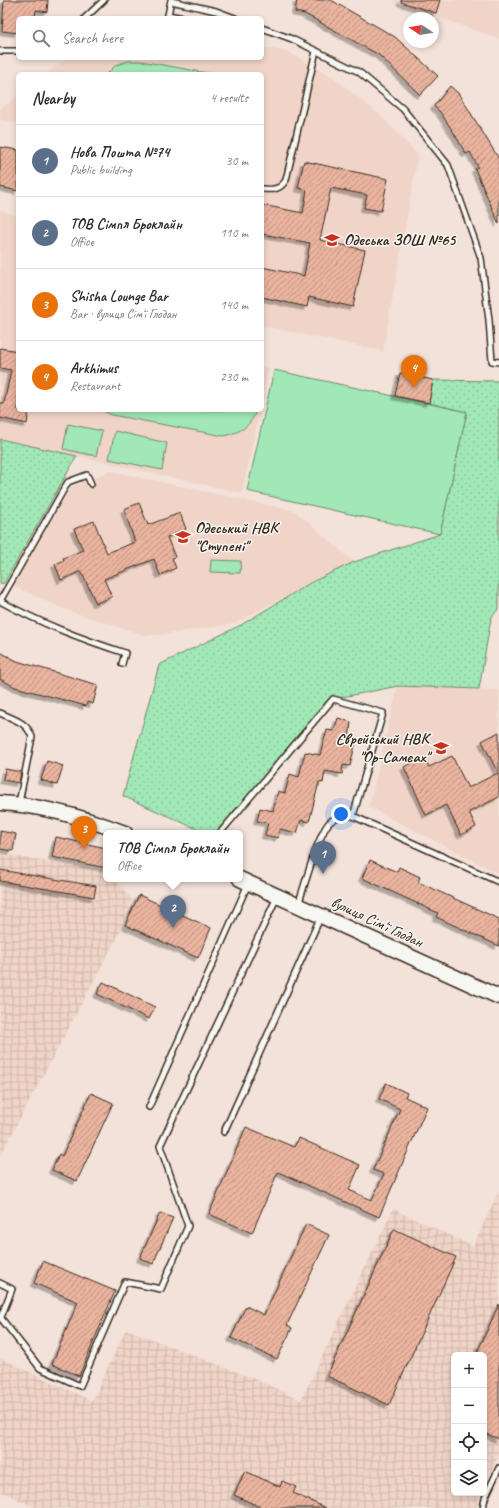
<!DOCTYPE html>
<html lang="en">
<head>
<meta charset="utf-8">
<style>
  body { margin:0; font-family:Caveat,sans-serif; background:#f7f7f7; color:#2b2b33 }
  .controls { position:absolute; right:12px; bottom:12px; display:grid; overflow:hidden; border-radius:6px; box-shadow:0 2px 6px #0003 }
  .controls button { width:36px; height:36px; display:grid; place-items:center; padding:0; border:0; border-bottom:1px solid #e1e1e2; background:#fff; color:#2b2b33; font:20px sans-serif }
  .compass { position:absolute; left:403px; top:12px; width:36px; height:36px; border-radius:50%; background:#fff; box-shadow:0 2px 6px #0003; rotate:282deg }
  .you { position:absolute; left:341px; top:814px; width:14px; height:14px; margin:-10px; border:3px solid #fff; border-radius:50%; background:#1a73e8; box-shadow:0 0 0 6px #1a73e833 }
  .badge { display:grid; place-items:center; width:26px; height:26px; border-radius:50%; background:#0f766e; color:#fff; font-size:13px; font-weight:700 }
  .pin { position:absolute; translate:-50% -33px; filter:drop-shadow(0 1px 2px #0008) }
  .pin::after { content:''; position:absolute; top:21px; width:14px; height:12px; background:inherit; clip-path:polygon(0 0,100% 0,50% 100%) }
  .popup { position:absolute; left:103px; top:830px; width:140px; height:52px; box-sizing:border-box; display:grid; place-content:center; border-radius:6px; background:#fff; filter:drop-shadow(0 1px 3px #0005); font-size:13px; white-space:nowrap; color:#7c7c81 }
  .popup b { font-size:15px; color:#2b2b33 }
  .popup::after { content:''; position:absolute; left:50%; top:100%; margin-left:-8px; border:8px solid transparent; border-top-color:#fff }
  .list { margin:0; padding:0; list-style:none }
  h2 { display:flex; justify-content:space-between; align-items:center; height:52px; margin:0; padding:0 16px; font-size:17px }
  h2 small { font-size:13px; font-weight:400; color:#7c7c81 }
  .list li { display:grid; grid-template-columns:26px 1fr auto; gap:12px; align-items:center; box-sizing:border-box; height:72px; padding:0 16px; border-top:1px solid #e1e1e2 }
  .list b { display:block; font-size:15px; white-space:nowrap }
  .list p { margin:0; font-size:13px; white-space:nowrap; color:#7c7c81 }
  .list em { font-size:13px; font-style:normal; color:#7c7c81 }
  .icon { flex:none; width:22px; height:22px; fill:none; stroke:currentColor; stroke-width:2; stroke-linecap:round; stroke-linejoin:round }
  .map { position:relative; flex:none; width:499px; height:1508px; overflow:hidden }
  .search { position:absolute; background:#fff; box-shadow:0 2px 6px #0003; left:16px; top:16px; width:248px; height:44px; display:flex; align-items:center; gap:10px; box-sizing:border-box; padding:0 14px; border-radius:6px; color:#7c7c81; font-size:15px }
  .panel { position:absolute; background:#fff; box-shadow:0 2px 6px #0003; left:16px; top:72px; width:248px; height:340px; border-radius:6px }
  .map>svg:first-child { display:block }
</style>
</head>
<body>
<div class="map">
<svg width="499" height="1508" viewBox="0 0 499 1508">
  <defs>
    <pattern id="industrial-grid" width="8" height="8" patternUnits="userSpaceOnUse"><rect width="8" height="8" fill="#f0d4c8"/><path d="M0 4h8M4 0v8" fill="none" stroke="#cfb6ab"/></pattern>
    <pattern id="park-dots" width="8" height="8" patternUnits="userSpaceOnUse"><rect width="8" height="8" fill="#a1e8b6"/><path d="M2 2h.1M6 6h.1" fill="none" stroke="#8cc79c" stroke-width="1.8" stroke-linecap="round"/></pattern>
    <pattern id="building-hatch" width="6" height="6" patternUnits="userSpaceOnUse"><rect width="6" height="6" fill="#eab49f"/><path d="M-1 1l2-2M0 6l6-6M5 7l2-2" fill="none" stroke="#bf9381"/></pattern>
    <filter id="shadow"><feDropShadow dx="-3.5" dy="3.5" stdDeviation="0" flood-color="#0004"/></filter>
  </defs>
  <rect width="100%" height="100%" fill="#f2e2d9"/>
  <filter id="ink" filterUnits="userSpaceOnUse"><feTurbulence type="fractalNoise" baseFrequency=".025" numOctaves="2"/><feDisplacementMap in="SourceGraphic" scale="8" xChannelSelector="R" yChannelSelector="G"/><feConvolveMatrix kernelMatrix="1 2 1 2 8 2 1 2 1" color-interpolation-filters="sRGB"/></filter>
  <g filter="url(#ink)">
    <!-- built -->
    <g fill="#f0d4c8">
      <polygon points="392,0 499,0 499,39"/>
      <polygon points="262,47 288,52 333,77 379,114 418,155 383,351 262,326 262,74 46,74 67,58 262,58"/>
      <polygon points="18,96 18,123 0,120 0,109"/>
      <polygon points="0,210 18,216 18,410 260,410 242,493 0,439"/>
      <polygon points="262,367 269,368 262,400"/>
      <polygon points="110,471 295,511 354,562 310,583 234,624 159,635 144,635 66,610 13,586 71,487"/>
      <polygon points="398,686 499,690 499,874 369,807"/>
    </g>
    <!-- industrial -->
    <g fill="url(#industrial-grid)">
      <polygon points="0,854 106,871 106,879 115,879 132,900 120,932 0,1156"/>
      <polygon points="499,1191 499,1455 484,1487 484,1355 454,1355 454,1493 481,1493 476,1508 36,1508 0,1491 0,1358 92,1401 126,1329 255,1379 301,1400 393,1209 473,1246"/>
    </g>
    <!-- grass -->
    <g fill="#a1e8b6" stroke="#6e896a">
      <polygon points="128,61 141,61 213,74 107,74 116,65"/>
      <polygon points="274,370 467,412 440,534 247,491"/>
      <path d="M 101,410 L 256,410 C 251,427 240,432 224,436 L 112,415 Z"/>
      <polygon points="68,424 102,431 96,456 63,449"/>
      <polygon points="115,431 167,443 162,470 109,459"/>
      <polygon points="211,560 241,561 240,573 210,572"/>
    </g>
    <!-- park -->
    <g fill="url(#park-dots)" stroke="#6e896a">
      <polygon points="433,380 499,381 499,608 491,618 479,689 398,686 333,699 220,833 206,833 123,796 159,665 241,625 310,583 354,562 440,534 467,412 429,403"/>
      <polygon points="0,439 77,456 4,583 0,584"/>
    </g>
    <!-- building -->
    <g fill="url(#building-hatch)" stroke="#3b2a1e" filter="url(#shadow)">
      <polygon points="4,0 48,0 47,12 36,10 35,18 18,18 18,33 2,31"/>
      <polygon points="297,0 331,0 395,37 438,76 420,95 379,55 305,14 295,12"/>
      <polygon points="401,0 440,0 436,13 401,2"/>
      <polygon points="450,86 459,94 499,159 499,224 475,169 478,167 470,152 466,154 454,133 440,112 434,106"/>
      <polygon points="0,147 18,150 18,191 0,187"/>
      <polygon points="304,161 388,179 381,211 364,208 367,195 331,188 320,240 365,250 353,307 309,297 307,307 262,297 262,267 304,276 310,243 262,234 262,205 303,213 307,190 298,188"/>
      <polygon points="0,348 18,351 18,410 29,410 27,424 0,418 0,403 4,404 11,370 0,368"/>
      <polygon points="400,373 433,380 429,403 395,396"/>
      <polygon points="139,503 148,525 180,513 186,529 167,537 175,557 172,558 176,568 160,575 154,559 104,579 112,597 96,603 81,571 61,580 55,564 64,561 63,558 83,550 74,529 94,521 107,553 135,542 124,509"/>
      <polygon points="0,652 17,661 98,685 93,704 87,702 86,706 75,703 15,687 0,679"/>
      <polygon points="338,718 351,722 349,740 356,741 350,766 343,765 342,774 325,771 323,783 319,782 309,822 301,820 297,833 280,829 278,838 265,835 268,823 257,821 260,808 273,811 278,791 285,793 290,774 299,777 305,752 320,755 327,730 334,731"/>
      <polygon points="499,732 499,797 469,812 476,827 461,835 446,805 426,815 404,767 424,757 429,767 452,756 468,788 498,773 482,741"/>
      <polygon points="47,761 63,766 57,785 41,780"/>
      <polygon points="5,769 21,772 19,783 3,780"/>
      <polygon points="0,831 16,834 13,851 0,849"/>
      <polygon points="56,837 106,848 106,868 52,857"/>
      <polygon points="370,860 397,872 399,867 420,877 418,882 499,919 499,946 436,917 438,913 362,878"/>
      <polygon points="0,870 96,886 94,897 0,881"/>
      <polygon points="139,895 211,928 198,958 125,925"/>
      <polygon points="103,982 155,1007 149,1019 97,994"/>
      <polygon points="386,1083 407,1093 405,1097 427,1107 379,1217 278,1172 252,1233 209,1214 246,1127 294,1147 299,1138 360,1165 349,1190 372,1200 384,1174 373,1170 400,1109 379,1099"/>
      <polygon points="91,1093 113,1103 77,1181 52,1170 59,1154 62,1156"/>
      <polygon points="160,1213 173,1218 153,1264 140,1258"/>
      <polygon points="306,1224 329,1235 287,1325 292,1328 277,1359 231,1338 246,1306 264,1315"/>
      <polygon points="394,1229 456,1257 389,1405 327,1376"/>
      <polygon points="43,1261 115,1291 79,1376 52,1364 78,1302 34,1283"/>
      <polygon points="499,1304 499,1439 484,1433 484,1355 476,1355"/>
      <polygon points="245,1471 280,1487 282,1481 296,1487 293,1493 326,1508 262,1508 234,1495"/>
    </g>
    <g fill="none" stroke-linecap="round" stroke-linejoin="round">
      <!-- lane casing -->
      <g stroke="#3b2a1e" stroke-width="8">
        <g id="lane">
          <polyline points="171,0 168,15 184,18"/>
          <polyline points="171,1 216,11 235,18"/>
          <polyline points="85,18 104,0"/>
          <polyline points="262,28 292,39 359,72 403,109 448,165 481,258 489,320 492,361 499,362"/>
          <polyline points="0,51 18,51"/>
          <path d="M 262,189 C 272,190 280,190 286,180 L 316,51"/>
          <polyline points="0,601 68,482 87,475 91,484"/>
          <path d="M 0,601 C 42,624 79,638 125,653 L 122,664"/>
          <path d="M 0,713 C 13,719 27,722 32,737 L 19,803"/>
          <polyline points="220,833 333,699 383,713 353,816"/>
          <path d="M 298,905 C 304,888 319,831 330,822 C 336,816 345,815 353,816 L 499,882"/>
          <polyline points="149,1107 248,884"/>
          <polyline points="224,1132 321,916"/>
          <polyline points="0,1283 12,1289 1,1317"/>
          <polyline points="0,1317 40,1368 80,1386 125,1282 161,1289 188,1226 160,1146 277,897"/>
          <polyline points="483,1508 485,1498 499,1468"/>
        </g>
      </g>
      <!-- secondary casing -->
      <g stroke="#3b2a1e" stroke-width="17">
        <g id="secondary">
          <path d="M 0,803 C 42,805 85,818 125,833"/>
          <polyline points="240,879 499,997"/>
        </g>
      </g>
      <!-- lane -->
      <use href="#lane" stroke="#f6f6f2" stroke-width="5"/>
      <!-- secondary -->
      <use href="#secondary" stroke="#f6f6f2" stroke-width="14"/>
    </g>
  </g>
  <!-- icons -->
  <defs>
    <g id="school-bare" transform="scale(1.2)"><path d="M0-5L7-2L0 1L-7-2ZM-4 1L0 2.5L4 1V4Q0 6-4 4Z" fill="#c8321e" stroke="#f6f6f2" stroke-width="2.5" paint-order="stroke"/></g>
  </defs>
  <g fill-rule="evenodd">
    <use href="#school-bare" x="332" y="240"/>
    <use href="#school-bare" x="183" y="537"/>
    <use href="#school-bare" x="441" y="748"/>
  </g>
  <g text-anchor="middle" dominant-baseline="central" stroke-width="3" stroke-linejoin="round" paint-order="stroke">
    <!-- poi labels -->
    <g font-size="16" font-weight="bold" fill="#3b2a1e" stroke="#f6f6f2" text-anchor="start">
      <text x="344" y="240">Одеська ЗОШ №65</text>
      <text x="195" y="528">Одеський НВК<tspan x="195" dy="18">"Ступені"</tspan></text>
      <text x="429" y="739" text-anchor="end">Єврейський НВК<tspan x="429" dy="18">"Ор-Самєах"</tspan></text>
    </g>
    <!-- street labels -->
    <g font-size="16" fill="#3b2a1e" stroke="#f6f6f2">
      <text transform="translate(377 922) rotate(25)">вулиця Сім'ї Глодан</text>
    </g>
  </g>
</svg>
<div class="controls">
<button>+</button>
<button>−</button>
<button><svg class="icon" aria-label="locate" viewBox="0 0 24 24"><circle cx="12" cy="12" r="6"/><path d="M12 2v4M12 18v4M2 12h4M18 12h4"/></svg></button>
<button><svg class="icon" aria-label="layers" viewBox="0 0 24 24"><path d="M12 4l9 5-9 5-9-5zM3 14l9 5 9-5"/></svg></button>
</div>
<svg class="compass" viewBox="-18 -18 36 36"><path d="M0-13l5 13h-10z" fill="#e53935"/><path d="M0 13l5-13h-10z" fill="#7c7c81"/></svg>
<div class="you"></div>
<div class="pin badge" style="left:323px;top:874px;background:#5c6f8a">1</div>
<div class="pin badge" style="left:173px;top:928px;background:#5c6f8a">2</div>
<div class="popup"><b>ТОВ Сімпл Броклайн</b>Office</div>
<div class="pin badge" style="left:84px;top:849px;background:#e8710a">3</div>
<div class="pin badge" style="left:414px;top:388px;background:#e8710a">4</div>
<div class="search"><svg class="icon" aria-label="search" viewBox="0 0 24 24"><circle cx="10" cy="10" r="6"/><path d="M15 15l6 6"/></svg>Search here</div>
<section class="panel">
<h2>Nearby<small>4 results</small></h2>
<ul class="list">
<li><span class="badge" style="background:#5c6f8a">1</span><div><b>Нова Пошта №74</b><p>Public building</p></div><em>30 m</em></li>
<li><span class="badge" style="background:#5c6f8a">2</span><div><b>ТОВ Сімпл Броклайн</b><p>Office</p></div><em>110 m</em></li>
<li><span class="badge" style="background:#e8710a">3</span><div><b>Shisha Lounge Bar</b><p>Bar · вулиця Сім'ї Глодан</p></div><em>140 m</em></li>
<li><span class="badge" style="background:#e8710a">4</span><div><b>Arkhimus</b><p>Restaurant</p></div><em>230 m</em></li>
</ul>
</section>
</div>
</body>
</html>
